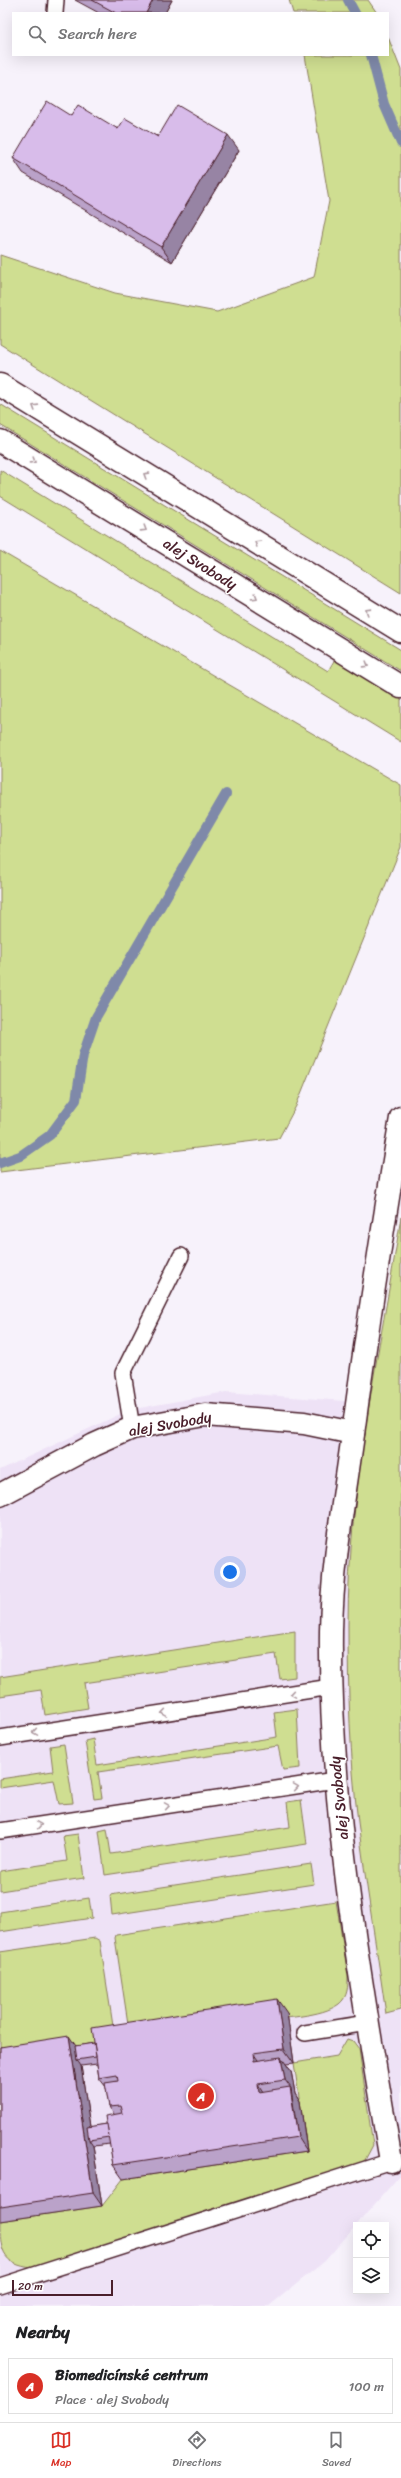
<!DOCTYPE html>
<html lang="en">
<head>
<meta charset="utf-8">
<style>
  body { margin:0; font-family:Sriracha,sans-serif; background:#f2f2f2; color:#202124 }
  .controls { position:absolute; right:12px; bottom:12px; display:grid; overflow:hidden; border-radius:0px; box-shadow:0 4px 16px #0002 }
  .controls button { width:36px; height:36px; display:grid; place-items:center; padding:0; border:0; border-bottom:1px solid #e0e0e0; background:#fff; color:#202124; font:20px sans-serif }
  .scale { position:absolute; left:12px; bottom:10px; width:101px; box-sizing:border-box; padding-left:4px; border:2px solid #4a1f2b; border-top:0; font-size:11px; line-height:14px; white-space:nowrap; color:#4a1f2b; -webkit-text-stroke:3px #fff; paint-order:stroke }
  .you { position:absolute; left:230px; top:1572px; width:14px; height:14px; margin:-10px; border:3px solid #fff; border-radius:50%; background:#1a73e8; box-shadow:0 0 0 6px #1a73e833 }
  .badge { display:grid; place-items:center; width:26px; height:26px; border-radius:50%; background:#d93025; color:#fff; font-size:13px; font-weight:700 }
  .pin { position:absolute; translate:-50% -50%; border:2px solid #fff; box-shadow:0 1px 4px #0006 }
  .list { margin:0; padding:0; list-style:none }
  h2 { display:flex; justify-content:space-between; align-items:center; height:52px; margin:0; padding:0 16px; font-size:17px }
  h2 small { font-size:13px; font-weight:400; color:#757577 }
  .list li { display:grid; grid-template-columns:26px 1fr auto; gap:12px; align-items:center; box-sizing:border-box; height:56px; margin:0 8px 8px; padding:0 8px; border:1px solid #e0e0e0; border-radius:0px }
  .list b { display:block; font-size:15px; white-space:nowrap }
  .list p { margin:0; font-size:13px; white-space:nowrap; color:#757577 }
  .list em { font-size:13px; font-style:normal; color:#757577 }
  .icon { flex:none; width:22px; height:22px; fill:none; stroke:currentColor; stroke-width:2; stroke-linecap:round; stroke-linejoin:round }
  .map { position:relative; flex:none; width:401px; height:2306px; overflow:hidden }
  .search { position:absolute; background:#fff; box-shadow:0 4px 16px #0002; left:12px; right:12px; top:12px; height:44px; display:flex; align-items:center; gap:10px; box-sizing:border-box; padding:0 14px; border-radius:0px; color:#757577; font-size:15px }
  .sheet { height:116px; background:#fff }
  nav { display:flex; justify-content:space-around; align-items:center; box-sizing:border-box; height:56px; border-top:1px solid #e0e0e0; background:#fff; font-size:11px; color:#757577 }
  nav a { display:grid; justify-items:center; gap:2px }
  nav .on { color:#d93025 }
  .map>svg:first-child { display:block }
</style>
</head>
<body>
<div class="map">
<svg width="401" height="2306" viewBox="0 0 401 2306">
  <rect width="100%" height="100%" fill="#f7f2fb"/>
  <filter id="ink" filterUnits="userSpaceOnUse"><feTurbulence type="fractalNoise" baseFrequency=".025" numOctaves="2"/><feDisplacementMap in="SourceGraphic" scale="8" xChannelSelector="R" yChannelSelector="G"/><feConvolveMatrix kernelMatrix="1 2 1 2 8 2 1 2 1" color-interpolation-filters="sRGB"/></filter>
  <g filter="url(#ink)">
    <!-- built -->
    <polygon fill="#eee2f6" points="226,1392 370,1403 348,1623 401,1568 401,2174 325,2261 269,2306 0,2306 0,1470 129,1410"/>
    <!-- green -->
    <g fill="#cfde91" stroke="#8c7e5e">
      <polygon points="289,0 368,0 377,13 293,13"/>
      <polygon points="388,37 401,70 401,593 0,344 0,255 115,293 217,312 314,277 329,201 305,55 388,55"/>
      <polygon points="0,404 401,650 401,671 0,425"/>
      <polygon points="0,470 328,671 338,654 401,693 401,742 0,496"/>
      <polygon points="0,551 401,785 401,847 296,1106 279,1138 0,1172"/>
      <path d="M 401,1217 L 401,2010 L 386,2014 C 377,1950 366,1886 358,1822 C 350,1757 348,1690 348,1625 C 348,1488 380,1352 401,1217 Z"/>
      <polygon points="295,1631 295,1677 280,1679 276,1654 84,1683 88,1708 45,1715 41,1690 0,1696 0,1677"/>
      <polygon points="297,1709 300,1768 283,1770 278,1746 98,1772 102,1798 94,1799 85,1741 93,1739 97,1765 277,1737 274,1712"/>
      <polygon points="64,1744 73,1803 59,1804 54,1780 0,1788 0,1779 53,1771 50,1746"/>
      <polygon points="301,1800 307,1844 105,1875 99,1831 107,1829 111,1854 290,1827 287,1802"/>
      <polygon points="78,1834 84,1878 0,1891 0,1871 67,1861 63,1836"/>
      <polygon points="311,1864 314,1884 112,1915 110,1895"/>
      <polygon points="89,1898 92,1918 0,1932 0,1912"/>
      <path d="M 336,1901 L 348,1976 C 348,1986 348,1997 339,2004 C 322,2017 281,2018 260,2020 C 216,2026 173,2032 130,2037 L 115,1938 L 116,1935 Z"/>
      <polygon points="95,1938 100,1941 115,2039 0,2061 0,1952"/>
      <path d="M 347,2039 L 353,2041 L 359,2049 L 373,2145 L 365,2160 L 357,2166 L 33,2268 C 1,2265 0,2249 0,2221 L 102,2206 L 123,2179 L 307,2151 L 294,2063 L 337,2056 Z"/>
    </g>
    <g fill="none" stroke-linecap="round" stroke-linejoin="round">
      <!-- stream -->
      <g stroke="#7f89a9" stroke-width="10">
        <polyline points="348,0 355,13"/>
        <polyline points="371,55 384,104 401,143"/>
        <polyline points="0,1163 20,1156 50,1135 76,1100 83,1055 96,1017 226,794"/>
      </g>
      <!-- service casing -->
      <g stroke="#4a1f2b" stroke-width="18">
        <g id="service">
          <polyline points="55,13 56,0"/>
          <polyline points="132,1428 123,1373 181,1256"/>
          <polyline points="0,1738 331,1687"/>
          <polyline points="0,1831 335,1780"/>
          <polyline points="305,2033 367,2023"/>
          <polyline points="0,2286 391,2161"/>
        </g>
      </g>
      <!-- minor casing -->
      <g stroke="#4a1f2b" stroke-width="25">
        <g id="minor">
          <polyline points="0,1495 94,1445 132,1428 205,1415 304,1423 353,1433"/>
          <path d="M 391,2161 C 361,1986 329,1809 331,1631 C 332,1568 343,1505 352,1442 C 366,1334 383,1226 401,1118"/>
        </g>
      </g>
      <!-- tertiary casing -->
      <g stroke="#4a1f2b" stroke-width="25">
        <g id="tertiary">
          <polyline points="0,385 401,631"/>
          <polyline points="0,441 401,687"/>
        </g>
      </g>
      <!-- service -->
      <use href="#service" stroke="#fff" stroke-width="15"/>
      <!-- minor -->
      <use href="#minor" stroke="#fff" stroke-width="22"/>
      <!-- tertiary -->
      <use href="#tertiary" stroke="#fff" stroke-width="22"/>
    </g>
    <!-- wall -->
    <g fill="#baa2c9" stroke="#4a1f2b" fill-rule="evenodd">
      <polygon points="75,0 172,0 165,13 99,13"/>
      <polygon points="71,116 118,129 239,150 172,262 23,173 13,158"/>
      <path d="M 287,2013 L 294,2063 L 286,2064 L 291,2071 L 295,2093 L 300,2101 L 307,2151 L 123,2179 L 113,2165 L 110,2144 L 93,2146 L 102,2206 L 0,2221 L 0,2047 L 76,2046 ZM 97,2064 L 99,2078 L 106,2087 L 109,2107 L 114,2114 L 107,2124 L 90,2127 L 81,2066 Z"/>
    </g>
    <!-- shaded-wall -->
    <g fill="#9784a4" stroke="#4a1f2b">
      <polygon points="153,0 172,0 165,13 146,13"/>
      <polygon points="228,135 239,150 172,262 161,247"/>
      <polygon points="277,1999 287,2013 294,2063 284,2049"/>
      <polygon points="69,2036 78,2049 77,2060 81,2066 92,2140 89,2140 93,2146 102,2206 93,2193"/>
      <polygon points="253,2053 263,2067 254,2061"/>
      <polygon points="281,2057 291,2071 295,2093 300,2101 307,2151 298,2137 291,2088 285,2080"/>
      <polygon points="258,2084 267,2098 259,2092"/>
    </g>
    <!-- building -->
    <g fill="#d8bcea" stroke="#4a1f2b">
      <polygon points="92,0 153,0 146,13 116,13"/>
      <polygon points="47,101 71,116 78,105 118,129 125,118 158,137 177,105 228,135 161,247 13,158"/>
      <polygon points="277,1999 284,2049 253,2053 254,2061 281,2057 285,2080 258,2084 259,2092 290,2087 298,2137 113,2165 105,2116 123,2113 121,2106 109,2107 105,2083 118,2081 117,2075 99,2078 92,2028"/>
      <polygon points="69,2036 93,2193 0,2207 0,2047"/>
      <polygon points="94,2043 96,2057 77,2060 75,2046"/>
      <polygon points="107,2124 109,2137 89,2140 87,2127"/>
    </g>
    <!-- one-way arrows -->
    <defs><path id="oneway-chevron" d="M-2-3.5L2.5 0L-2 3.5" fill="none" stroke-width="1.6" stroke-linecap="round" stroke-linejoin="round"/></defs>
    <g stroke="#ae9aa0">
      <use href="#oneway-chevron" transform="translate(35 407) rotate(-148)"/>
      <use href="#oneway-chevron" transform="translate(33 461) rotate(32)"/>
      <use href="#oneway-chevron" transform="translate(146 475) rotate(-148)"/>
      <use href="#oneway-chevron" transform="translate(144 529) rotate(32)"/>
      <use href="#oneway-chevron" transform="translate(257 543) rotate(-148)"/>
      <use href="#oneway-chevron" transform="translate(255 597) rotate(32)"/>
      <use href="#oneway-chevron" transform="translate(368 611) rotate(-148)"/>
      <use href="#oneway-chevron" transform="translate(366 665) rotate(32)"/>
      <use href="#oneway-chevron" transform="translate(293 1694) rotate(171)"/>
      <use href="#oneway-chevron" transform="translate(164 1713) rotate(171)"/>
      <use href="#oneway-chevron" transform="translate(35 1732) rotate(171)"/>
      <use href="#oneway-chevron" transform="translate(296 1787) rotate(-9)"/>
      <use href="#oneway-chevron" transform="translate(167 1806) rotate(-9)"/>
      <use href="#oneway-chevron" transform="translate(39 1825) rotate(-9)"/>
    </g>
  </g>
  <g text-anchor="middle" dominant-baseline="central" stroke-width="3" stroke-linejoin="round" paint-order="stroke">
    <!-- street labels -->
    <g font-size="15" fill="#4a1f2b" stroke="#fff">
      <text transform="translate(200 564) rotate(32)">alej Svobody</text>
      <text transform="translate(170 1424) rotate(-10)">alej Svobody</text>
      <text transform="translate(339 1798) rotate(-96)">alej Svobody</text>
    </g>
  </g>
</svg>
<div class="controls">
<button><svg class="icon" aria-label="locate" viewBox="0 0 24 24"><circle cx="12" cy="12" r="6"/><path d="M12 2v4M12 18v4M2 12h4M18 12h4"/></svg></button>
<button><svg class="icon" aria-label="layers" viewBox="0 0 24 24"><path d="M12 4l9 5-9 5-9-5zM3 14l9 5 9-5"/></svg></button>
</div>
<div class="scale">20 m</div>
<div class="you"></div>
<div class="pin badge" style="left:201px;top:2096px">A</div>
<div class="search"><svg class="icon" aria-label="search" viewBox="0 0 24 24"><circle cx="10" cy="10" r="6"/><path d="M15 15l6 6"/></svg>Search here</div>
</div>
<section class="sheet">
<h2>Nearby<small></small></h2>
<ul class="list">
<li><span class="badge">A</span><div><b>Biomedicínské centrum</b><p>Place · alej Svobody</p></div><em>100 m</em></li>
</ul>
</section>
<nav>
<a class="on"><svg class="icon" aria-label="map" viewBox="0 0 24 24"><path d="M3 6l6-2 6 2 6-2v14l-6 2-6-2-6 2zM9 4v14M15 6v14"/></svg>Map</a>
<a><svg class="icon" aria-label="directions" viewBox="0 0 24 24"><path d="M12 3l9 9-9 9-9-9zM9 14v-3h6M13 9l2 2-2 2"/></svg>Directions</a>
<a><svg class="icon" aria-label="saved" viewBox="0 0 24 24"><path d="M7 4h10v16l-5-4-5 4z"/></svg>Saved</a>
</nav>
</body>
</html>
